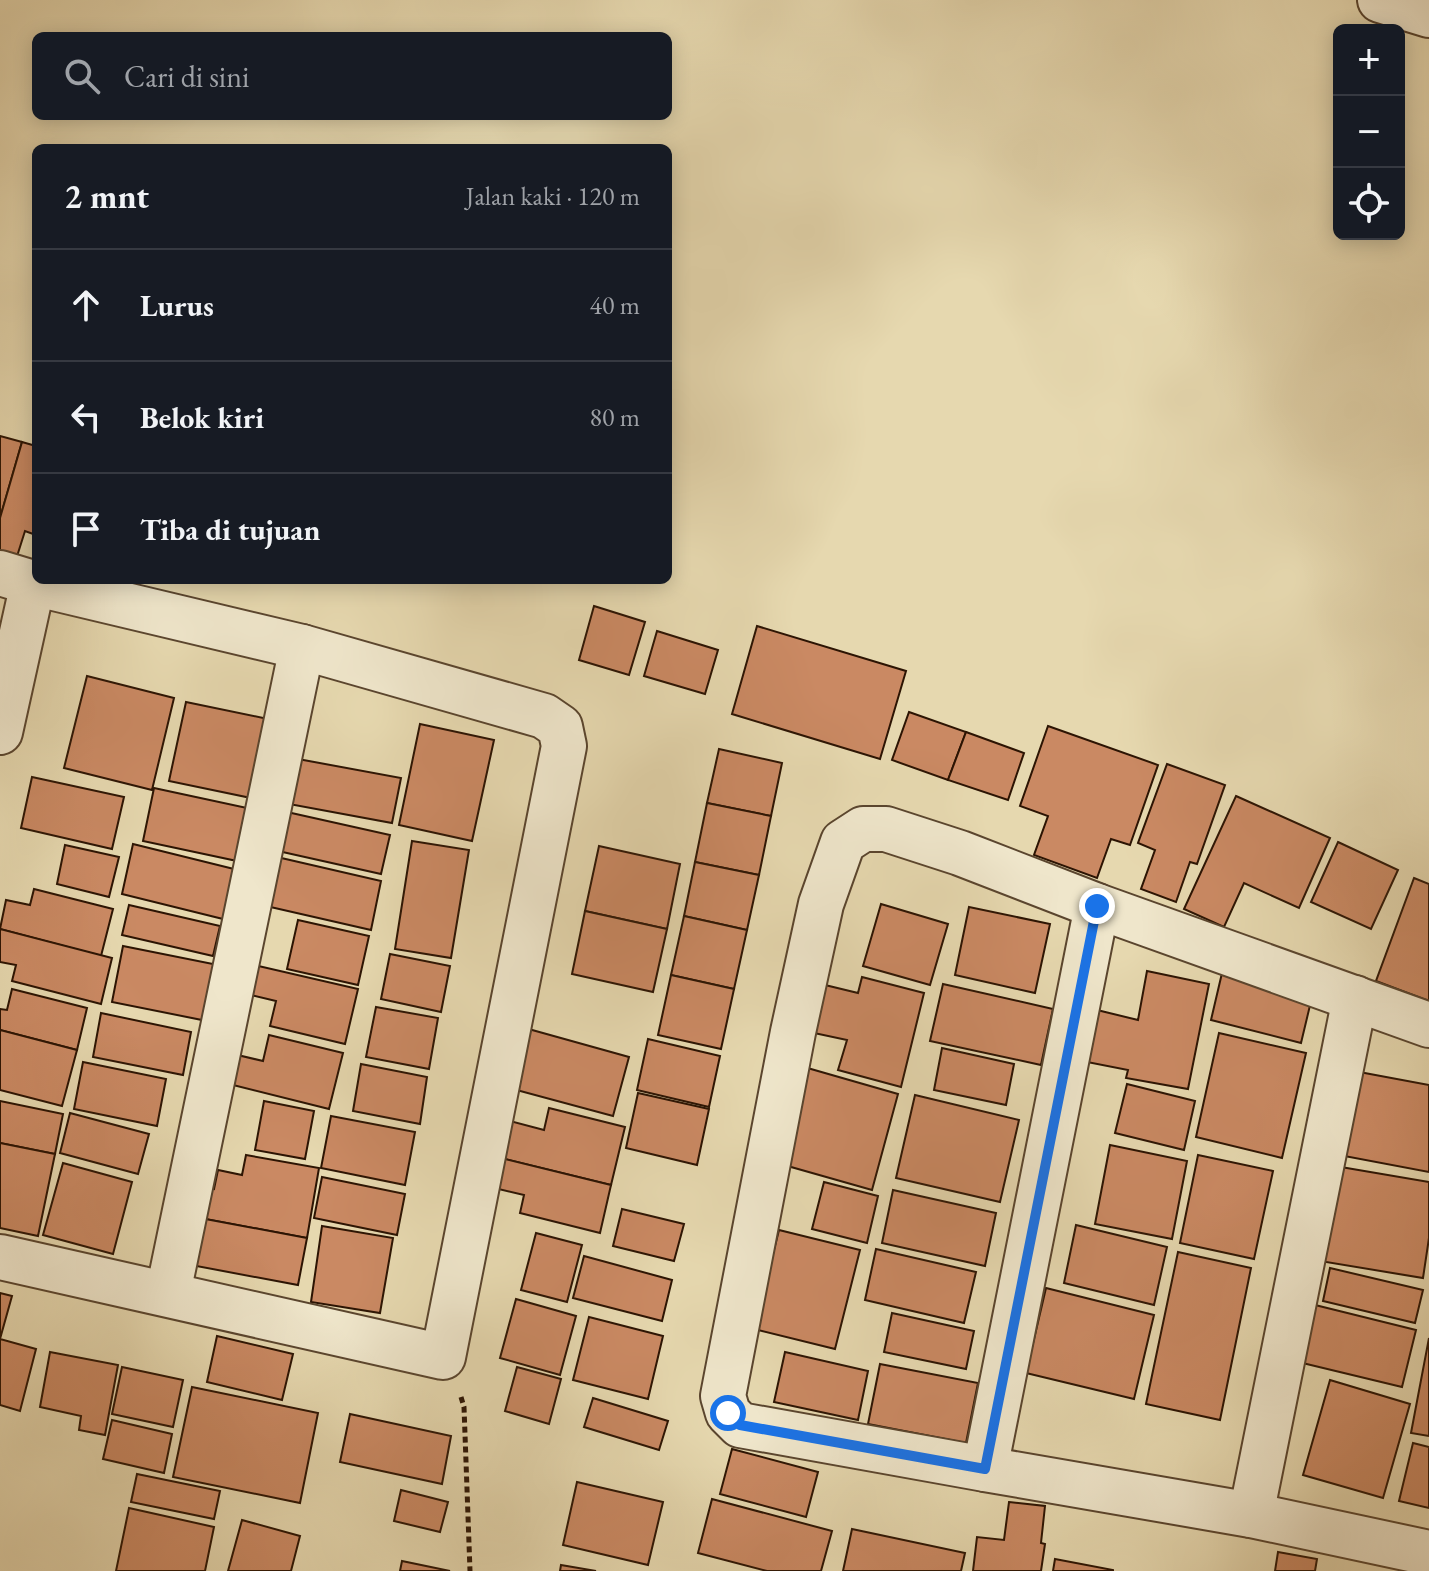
<!DOCTYPE html>
<html lang="id">
<head>
<meta charset="utf-8">
<style>
  body { margin:0; font-family:"EB Garamond",serif; background:#242831; color:#f1f3f6 }
  .controls { position:absolute; right:24px; top:24px; display:grid; overflow:hidden; border-radius:12px; box-shadow:0 4px 20px #0003 }
  .controls button { width:72px; height:72px; display:grid; place-items:center; padding:0; border:0; border-bottom:2px solid #363941; background:#171b24; color:#f1f3f6; font:40px sans-serif }
  .stop { position:absolute; width:24px; height:24px; margin:-18px; border:6px solid #1a73e8; border-radius:50%; background:#fff }
  .stop.end { background:#1a73e8; border-color:#fff; box-shadow:0 2px 8px #0008 }
  .list { margin:0; padding:0; list-style:none }
  h2 { display:flex; justify-content:space-between; align-items:center; height:104px; margin:0; padding:0 32px; font-size:34px }
  h2 small { font-size:26px; font-weight:400; color:#9ea1a6 }
  .list li { display:grid; grid-template-columns:52px 1fr auto; gap:24px; align-items:center; box-sizing:border-box; height:112px; padding:0 32px; border-top:2px solid #363941 }
  .list b { display:block; font-size:30px; white-space:nowrap }
  .list em { font-size:26px; font-style:normal; color:#9ea1a6 }
  .icon { flex:none; width:44px; height:44px; fill:none; stroke:currentColor; stroke-width:2; stroke-linecap:round; stroke-linejoin:round }
  .map { position:relative; flex:none; width:1429px; height:1571px; overflow:hidden }
  .search { position:absolute; background:#171b24; box-shadow:0 4px 20px #0003; left:32px; top:32px; width:640px; height:88px; display:flex; align-items:center; gap:20px; box-sizing:border-box; padding:0 28px; border-radius:12px; color:#9ea1a6; font-size:30px }
  .panel { position:absolute; background:#171b24; box-shadow:0 4px 20px #0003; left:32px; top:144px; width:640px; height:440px; border-radius:12px }
  .map>svg:first-child { display:block }
</style>
</head>
<body>
<div class="map">
<svg width="1429" height="1571" viewBox="0 0 1429 1571">
  <rect width="100%" height="100%" fill="#e6d8af"/>
  <filter id="stains"><feTurbulence type="fractalNoise" baseFrequency=".0025" numOctaves="4"/><feColorMatrix values="0 0 0 0 .2 0 0 0 0 .09 0 0 0 0 .02 0 0 0 .5 -.17"/></filter>
  <radialGradient id="worn" r=".72"><stop offset=".6" stop-color="#630" stop-opacity="0"/><stop offset="1" stop-color="#630" stop-opacity=".3"/></radialGradient>
  <!-- building -->
  <g fill="#ca8963" stroke="#2c1403" stroke-width="2">
    <polygon points="0,436 22,442 0,518"/>
    <polygon points="22,442 36,446 36,535 25,531 13,569 0,565 0,518"/>
    <polygon points="594,606 645,622 629,675 579,660"/>
    <polygon points="757,626 906,671 880,759 732,714"/>
    <polygon points="657,631 718,650 705,694 644,676"/>
    <polygon points="87,676 174,698 152,790 64,768"/>
    <polygon points="186,702 268,719 251,798 169,781"/>
    <polygon points="909,712 966,732 948,780 892,760"/>
    <polygon points="420,724 494,740 472,841 399,825"/>
    <polygon points="1048,726 1158,765 1130,845 1111,839 1097,878 1034,855 1048,816 1020,806"/>
    <polygon points="966,732 1024,753 1008,800 948,780"/>
    <polygon points="719,749 782,763 771,816 707,803"/>
    <polygon points="298,759 401,778 392,823 289,804"/>
    <polygon points="1167,764 1225,785 1197,864 1190,862 1176,902 1141,889 1155,850 1138,843"/>
    <polygon points="32,777 124,797 112,849 21,828"/>
    <polygon points="154,788 247,808 237,861 143,841"/>
    <polygon points="1236,796 1330,838 1299,908 1244,883 1224,927 1184,909"/>
    <polygon points="707,803 771,816 759,875 695,862"/>
    <polygon points="287,812 390,835 381,874 278,851"/>
    <polygon points="412,841 469,850 451,958 395,949"/>
    <polygon points="1338,842 1398,870 1371,929 1311,902"/>
    <polygon points="133,844 234,869 223,919 122,894"/>
    <polygon points="65,845 119,857 109,897 57,884"/>
    <polygon points="599,846 680,864 667,929 585,911"/>
    <polygon points="277,857 381,881 371,930 266,906"/>
    <polygon points="695,862 759,875 747,930 684,916"/>
    <polygon points="1414,878 1429,884 1429,1001 1376,981"/>
    <polygon points="34,889 113,909 101,956 0,929 6,900 30,905"/>
    <polygon points="881,904 948,924 930,985 863,966"/>
    <polygon points="129,905 220,926 213,956 122,935"/>
    <polygon points="969,907 1050,924 1035,993 955,975"/>
    <polygon points="585,911 667,929 653,992 572,974"/>
    <polygon points="684,916 747,930 734,989 671,975"/>
    <polygon points="298,920 369,936 358,985 287,969"/>
    <polygon points="0,929 112,958 101,1004 12,981 16,965 0,962"/>
    <polygon points="123,946 218,965 207,1021 112,1002"/>
    <polygon points="390,954 450,966 441,1012 381,999"/>
    <polygon points="254,965 358,989 345,1044 270,1026 276,1001 247,994"/>
    <polygon points="1147,971 1209,984 1188,1089 1126,1078 1128,1070 1087,1062 1097,1010 1138,1020"/>
    <polygon points="1222,973 1312,997 1301,1043 1211,1020"/>
    <polygon points="671,975 734,989 721,1049 658,1035"/>
    <polygon points="862,977 924,993 901,1087 838,1070 847,1040 814,1033 825,985 858,993"/>
    <polygon points="943,984 1053,1009 1041,1065 930,1041"/>
    <polygon points="12,989 87,1008 77,1050 0,1030 0,1009 7,1010"/>
    <polygon points="376,1007 438,1018 429,1069 366,1057"/>
    <polygon points="101,1013 191,1032 183,1075 93,1057"/>
    <polygon points="525,1028 629,1057 613,1116 509,1088"/>
    <polygon points="0,1030 77,1050 62,1106 0,1090"/>
    <polygon points="1219,1033 1306,1053 1282,1158 1196,1137"/>
    <polygon points="269,1035 343,1053 329,1109 221,1082 229,1053 263,1061"/>
    <polygon points="648,1039 720,1056 709,1107 637,1090"/>
    <polygon points="942,1048 1014,1064 1006,1105 934,1090"/>
    <polygon points="83,1062 166,1079 157,1126 74,1109"/>
    <polygon points="361,1064 427,1077 420,1124 353,1111"/>
    <polygon points="804,1067 898,1094 872,1190 777,1163"/>
    <polygon points="1354,1071 1429,1085 1429,1172 1339,1155"/>
    <polygon points="1127,1084 1195,1101 1184,1150 1115,1133"/>
    <polygon points="638,1093 709,1109 697,1165 626,1148"/>
    <polygon points="915,1095 1019,1120 1000,1202 896,1178"/>
    <polygon points="0,1101 63,1114 55,1154 0,1143"/>
    <polygon points="264,1101 314,1111 305,1159 255,1150"/>
    <polygon points="549,1108 625,1127 611,1185 493,1156 502,1119 544,1130"/>
    <polygon points="70,1113 149,1134 138,1174 60,1153"/>
    <polygon points="331,1116 415,1132 405,1185 321,1168"/>
    <polygon points="0,1143 55,1154 38,1236 0,1228"/>
    <polygon points="1110,1145 1187,1161 1172,1239 1095,1224"/>
    <polygon points="246,1155 319,1168 307,1238 200,1218 205,1187 214,1189 218,1170 242,1175"/>
    <polygon points="1198,1155 1273,1171 1254,1259 1180,1243"/>
    <polygon points="493,1156 611,1185 600,1233 520,1213 524,1195 486,1186"/>
    <polygon points="63,1163 132,1182 113,1254 43,1235"/>
    <polygon points="1335,1166 1429,1182 1429,1238 1423,1278 1320,1261"/>
    <polygon points="322,1177 405,1194 397,1235 314,1218"/>
    <polygon points="824,1182 878,1196 867,1243 812,1229"/>
    <polygon points="893,1190 996,1213 985,1266 882,1243"/>
    <polygon points="622,1209 684,1224 674,1261 613,1246"/>
    <polygon points="200,1218 307,1238 298,1285 191,1265"/>
    <polygon points="1076,1225 1167,1247 1154,1305 1064,1283"/>
    <polygon points="322,1226 393,1238 380,1313 311,1302"/>
    <polygon points="779,1230 860,1250 835,1349 754,1329"/>
    <polygon points="536,1233 582,1245 567,1302 521,1290"/>
    <polygon points="876,1249 976,1272 964,1323 865,1300"/>
    <polygon points="1178,1252 1251,1268 1220,1420 1146,1404"/>
    <polygon points="584,1256 672,1280 662,1321 573,1298"/>
    <polygon points="1330,1268 1423,1290 1415,1323 1323,1301"/>
    <polygon points="1046,1288 1154,1315 1134,1399 1026,1373"/>
    <polygon points="0,1293 12,1296 0,1339 36,1349 20,1411 0,1405"/>
    <polygon points="516,1299 576,1316 560,1375 500,1358"/>
    <polygon points="1303,1302 1416,1330 1402,1387 1290,1360"/>
    <polygon points="892,1313 974,1331 966,1369 884,1352"/>
    <polygon points="589,1317 663,1336 648,1399 573,1380"/>
    <polygon points="217,1336 293,1354 282,1400 207,1382"/>
    <polygon points="1429,1338 1429,1436 1411,1433"/>
    <polygon points="50,1352 118,1365 105,1435 79,1430 81,1416 40,1407"/>
    <polygon points="785,1352 868,1371 858,1420 774,1402"/>
    <polygon points="880,1364 978,1383 966,1443 868,1424"/>
    <polygon points="122,1367 183,1380 173,1427 112,1414"/>
    <polygon points="517,1367 561,1379 549,1424 505,1411"/>
    <polygon points="1330,1380 1410,1404 1383,1498 1303,1475"/>
    <polygon points="192,1387 318,1413 300,1503 173,1477"/>
    <polygon points="593,1398 668,1421 659,1450 584,1427"/>
    <polygon points="350,1414 451,1436 442,1484 340,1462"/>
    <polygon points="112,1420 172,1434 164,1473 103,1459"/>
    <polygon points="1413,1443 1429,1447 1429,1508 1399,1501"/>
    <polygon points="732,1449 818,1472 806,1517 720,1494"/>
    <polygon points="137,1474 220,1491 214,1519 131,1502"/>
    <polygon points="577,1482 663,1502 648,1565 563,1545"/>
    <polygon points="401,1490 448,1502 440,1532 394,1521"/>
    <polygon points="712,1499 832,1531 821,1571 767,1571 698,1553"/>
    <polygon points="1009,1502 1045,1506 1041,1543 1045,1544 1041,1571 973,1571 977,1537 1004,1540"/>
    <polygon points="129,1508 214,1527 205,1571 116,1571"/>
    <polygon points="242,1520 300,1536 291,1571 228,1571"/>
    <polygon points="852,1529 965,1553 961,1571 843,1571"/>
    <polygon points="1278,1552 1317,1559 1315,1571 1275,1571"/>
    <polygon points="1055,1559 1113,1570 1113,1571 1053,1571"/>
    <polygon points="402,1561 450,1571 400,1571"/>
    <polygon points="561,1565 596,1571 560,1571"/>
  </g>
  <g fill="none" stroke-linecap="round" stroke-linejoin="round">
    <!-- minor casing -->
    <g stroke="#5a452e" stroke-width="48">
      <g id="minor">
        <polyline points="1380,0 1429,15"/>
        <polyline points="0,573 33,583 302,647 544,716 560,727 564,746 443,1357 0,1257"/>
        <polyline points="0,732 33,583"/>
        <polyline points="1097,906 985,1469 1251,1515 1429,1553"/>
        <polyline points="168,1293 302,647"/>
        <polyline points="985,1469 740,1425 728,1413 723,1396 793,1032 821,904 843,842 863,829 886,829 960,853 1097,906 1429,1025"/>
        <polyline points="1251,1515 1355,998"/>
      </g>
    </g>
    <!-- path -->
    <polyline stroke="#2c1403" stroke-width="5" stroke-dasharray="6 4" stroke-linecap="butt" points="461,1397 464,1407 470,1571"/>
    <!-- minor -->
    <use href="#minor" stroke="#efe6cb" stroke-width="44"/>
  </g>
  <g fill="none" stroke-linecap="round" stroke-linejoin="round">
    <!-- route -->
    <polyline stroke="#1a73e8" stroke-width="10" points="728,1413 740,1425 985,1469 1097,906"/>
  </g>
  <rect width="100%" height="100%" filter="url(#stains)"/>
  <rect width="100%" height="100%" fill="url(#worn)"/>
</svg>
<div class="controls">
<button>+</button>
<button>−</button>
<button><svg class="icon" aria-label="locate" viewBox="0 0 24 24"><circle cx="12" cy="12" r="6"/><path d="M12 2v4M12 18v4M2 12h4M18 12h4"/></svg></button>
</div>
<div class="stop" style="left:728px;top:1413px"></div>
<div class="stop end" style="left:1097px;top:906px"></div>
<div class="search"><svg class="icon" aria-label="search" viewBox="0 0 24 24"><circle cx="10" cy="10" r="6"/><path d="M15 15l6 6"/></svg>Cari di sini</div>
<section class="panel">
<h2>2 mnt<small>Jalan kaki · 120 m</small></h2>
<ul class="list">
<li><svg class="icon" aria-label="ahead" viewBox="0 0 24 24"><path d="M12 20V5M6 11l6-6 6 6"/></svg><div><b>Lurus</b></div><em>40 m</em></li>
<li><svg class="icon" aria-label="left" viewBox="0 0 24 24"><path d="M17 20v-9H6M10 6l-5 5 5 5"/></svg><div><b>Belok kiri</b></div><em>80 m</em></li>
<li><svg class="icon" aria-label="arrive" viewBox="0 0 24 24"><path d="M6 21V4h12l-3 4 3 4H6"/></svg><div><b>Tiba di tujuan</b></div></li>
</ul>
</section>
</div>
</body>
</html>
